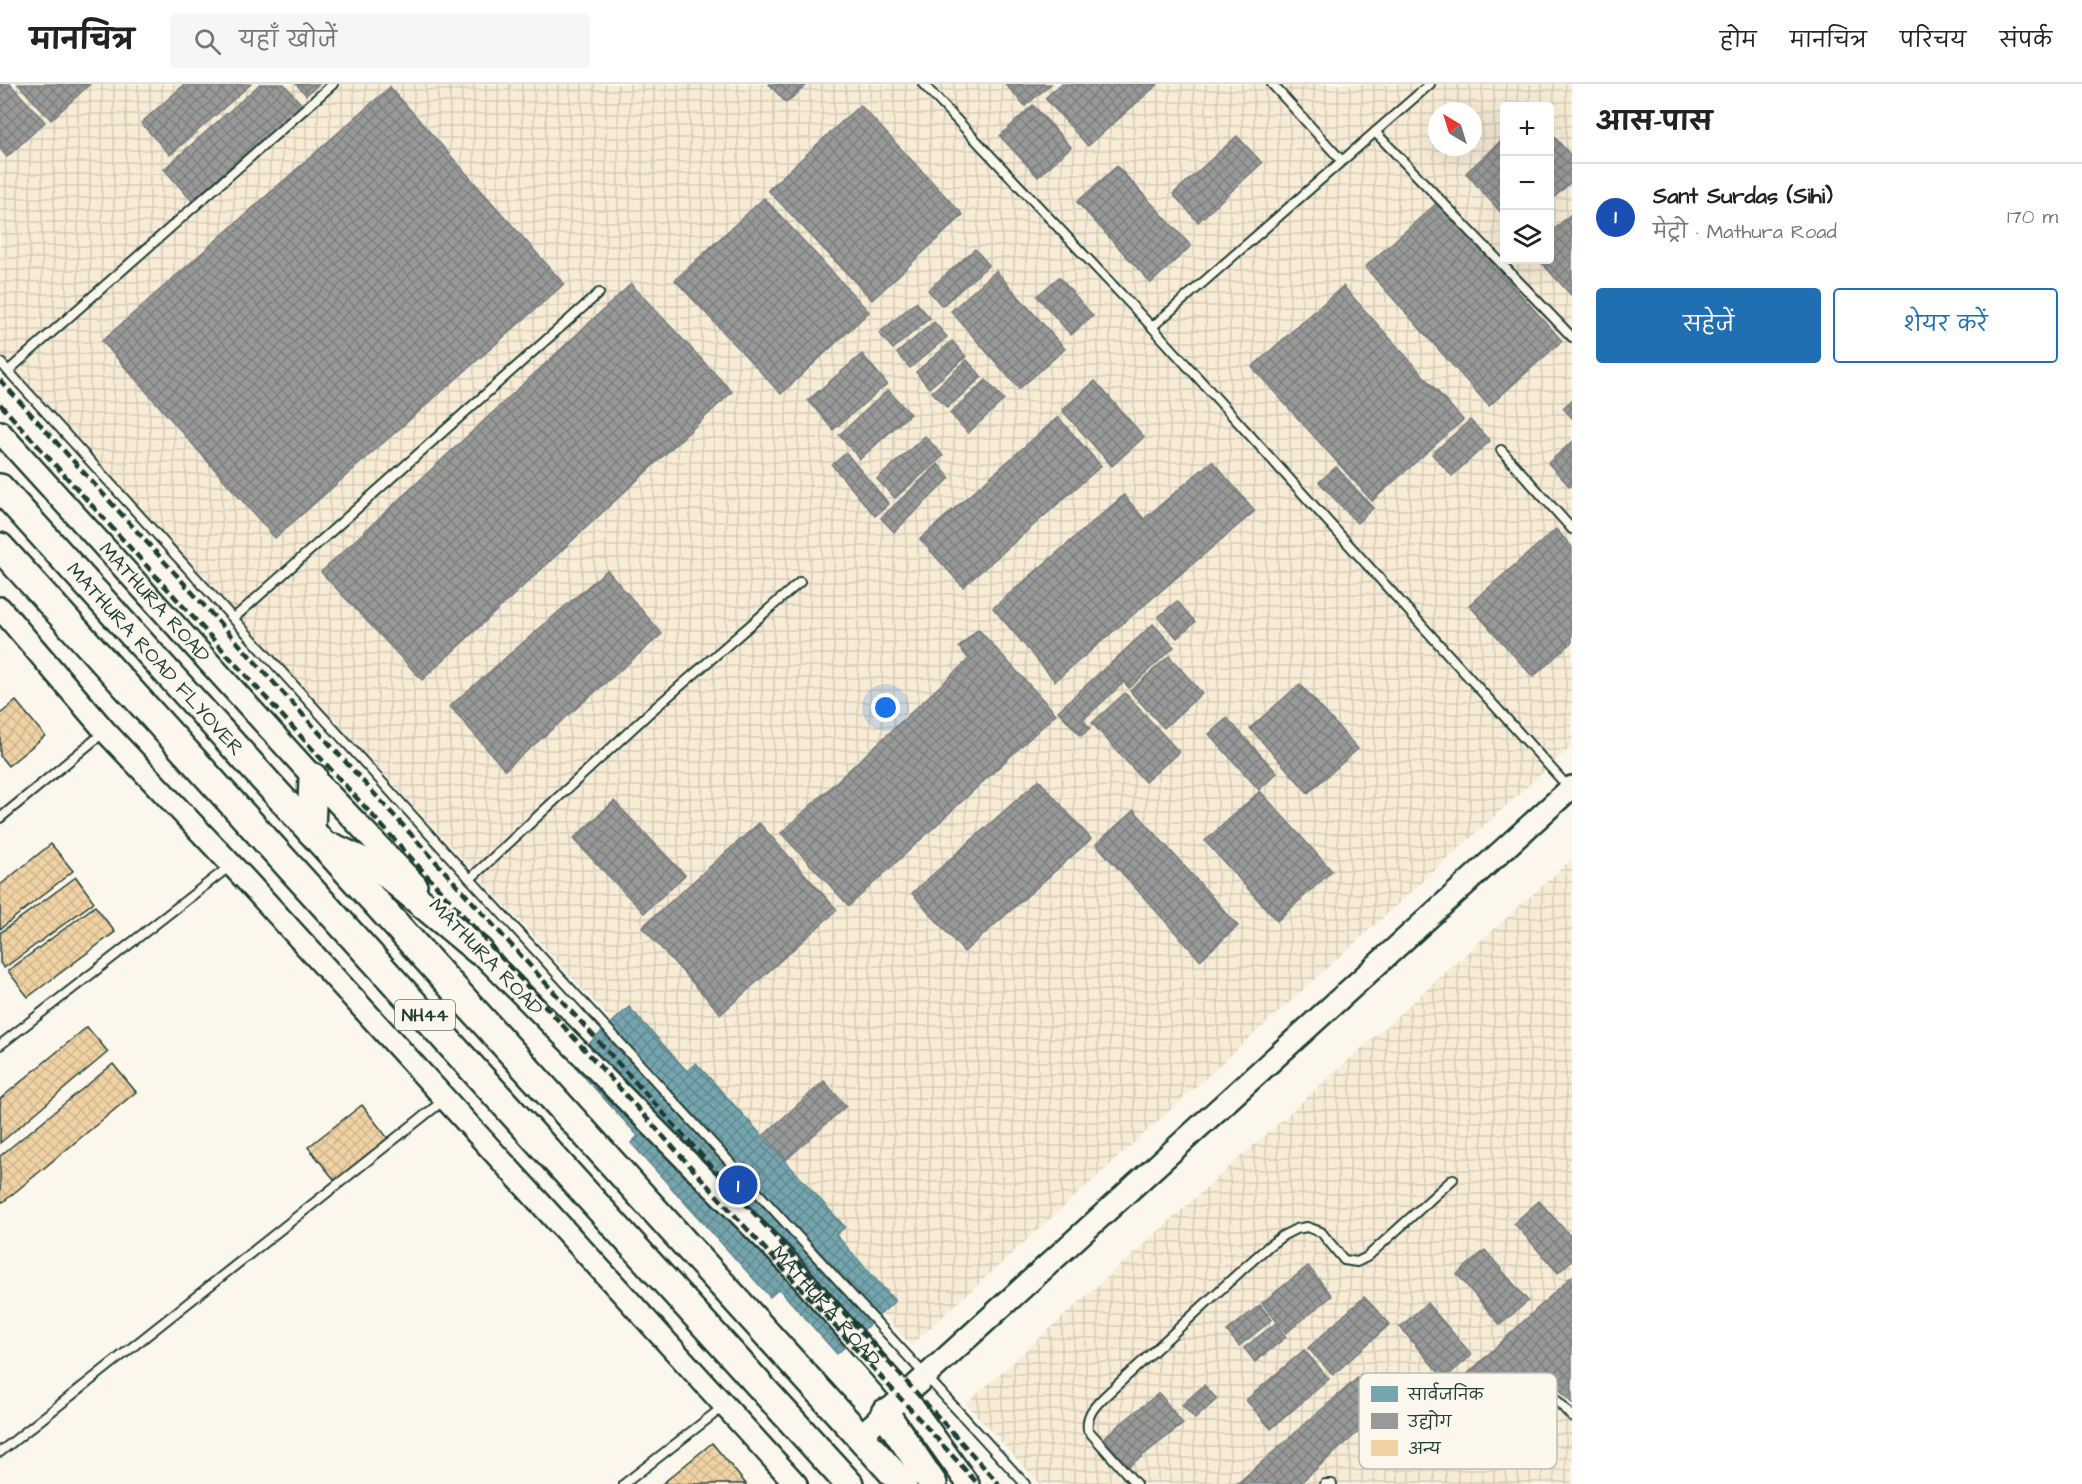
<!DOCTYPE html>
<html lang="hi">
<head>
<meta charset="utf-8">
<style>
  body { margin:0; font-family:"Architects Daughter","Playpen Sans Deva",sans-serif; background:#f6f6f6; color:#222 }
  .controls { position:absolute; right:18px; top:18px; display:grid; overflow:hidden; border-radius:6px; box-shadow:0 6px 24px #0002 }
  .controls button { width:54px; height:54px; display:grid; place-items:center; padding:0; border:0; border-bottom:2px solid #e0e0e0; background:#fff; color:#222; font:30px sans-serif }
  .compass { position:absolute; left:1428px; top:18px; width:54px; height:54px; border-radius:50%; background:#fff; box-shadow:0 6px 24px #0002; rotate:322deg }
  .you { position:absolute; left:886px; top:624px; width:21px; height:21px; margin:-15px; border:4px solid #fff; border-radius:50%; background:#1a73e8; box-shadow:0 0 0 9px #1a73e833 }
  .badge { display:grid; place-items:center; width:39px; height:39px; border-radius:50%; background:#1f6fb2; color:#fff; font-size:20px; font-weight:700 }
  .pin { position:absolute; translate:-50% -50%; border:3px solid #fff; box-shadow:0 2px 6px #0006 }
  .list { margin:0; padding:0; list-style:none }
  h2 { display:flex; justify-content:space-between; align-items:center; height:78px; margin:0; padding:0 24px; font-size:26px }
  h2 small { font-size:20px; font-weight:400; color:#767676 }
  .list li { display:grid; grid-template-columns:39px 1fr auto; gap:18px; align-items:center; box-sizing:border-box; height:108px; padding:0 24px; border-top:2px solid #e0e0e0 }
  .list b { display:block; font-size:22px; white-space:nowrap }
  .list p { margin:0; font-size:20px; white-space:nowrap; color:#767676 }
  .list em { font-size:20px; font-style:normal; color:#767676 }
  .actions { display:flex; gap:12px; padding:18px 24px }
  .actions a { flex:1; padding:14px 0; border:2px solid #1f6fb2; border-radius:6px; text-align:center; font-size:21px; color:#1f6fb2 }
  .actions .main { background:#1f6fb2; color:#fff }
  .icon { flex:none; width:33px; height:33px; fill:none; stroke:currentColor; stroke-width:2; stroke-linecap:round; stroke-linejoin:round }
  .map { position:relative; flex:none; width:1572px; height:1400px; overflow:hidden }
  header { display:flex; align-items:center; gap:36px; box-sizing:border-box; height:84px; padding:0 30px; background:#fff; border-bottom:2px solid #e0e0e0 }
  header strong { font-size:28px }
  nav { display:flex; gap:33px; margin-inline-start:auto; font-size:21px }
  .search { width:420px; height:54px; background:#f6f6f6; display:flex; align-items:center; gap:15px; box-sizing:border-box; padding:0 21px; border-radius:6px; color:#767676; font-size:22px }
  main { display:flex }
  aside { flex:1; background:#fff }
  .map>svg:first-child { display:block }
</style>
</head>
<body>
<header>
<strong>मानचित्र</strong>
<div class="search"><svg class="icon" aria-label="search" viewBox="0 0 24 24"><circle cx="10" cy="10" r="6"/><path d="M15 15l6 6"/></svg>यहाँ खोजें</div>
<nav><a>होम</a><a>मानचित्र</a><a>परिचय</a><a>संपर्क</a></nav>
</header>
<main>
<div class="map">
<svg width="1572" height="1400" viewBox="0 0 1572 1400">
  <defs>
    <pattern id="industrial-grid" width="8" height="8" patternUnits="userSpaceOnUse" patternTransform="scale(1.5)"><rect width="8" height="8" fill="#f8ecd6"/><path d="M0 4h8M4 0v8" fill="none" stroke="#d4cbb8"/></pattern>
    <pattern id="public-cross-hatch" width="8" height="8" patternUnits="userSpaceOnUse" patternTransform="scale(1.5)"><rect width="8" height="8" fill="#76a5af"/><path d="M0 0l8 8M0 8l8-8" fill="none" stroke="#60888f"/></pattern>
    <pattern id="industry-cross-hatch" width="8" height="8" patternUnits="userSpaceOnUse" patternTransform="scale(1.5)"><rect width="8" height="8" fill="#999"/><path d="M0 0l8 8M0 8l8-8" fill="none" stroke="#7c7e7e"/></pattern>
    <pattern id="building-cross-hatch" width="8" height="8" patternUnits="userSpaceOnUse" patternTransform="scale(1.5)"><rect width="8" height="8" fill="#f1d2a4"/><path d="M0 0l8 8M0 8l8-8" fill="none" stroke="#ceb58e"/></pattern>
  </defs>
  <rect width="100%" height="100%" fill="#fbf7ec"/>
  <filter id="ink" filterUnits="userSpaceOnUse"><feTurbulence type="fractalNoise" baseFrequency=".0167" numOctaves="2"/><feDisplacementMap in="SourceGraphic" scale="12" xChannelSelector="R" yChannelSelector="G"/><feConvolveMatrix kernelMatrix="1 2 1 2 8 2 1 2 1" color-interpolation-filters="sRGB"/></filter>
  <g filter="url(#ink)">
    <!-- industrial -->
    <g fill="url(#industrial-grid)" fill-rule="evenodd">
      <path d="M 0,0 L 1572,0 L 1572,662 L 911,1261 L 0,274 ZM 1504,22 L 1550,22 L 1550,176 L 1504,176 ZM 1437,27 L 1473,27 L 1473,63 L 1437,63 Z"/>
      <polygon points="1572,775 1572,1400 1040,1400 966,1320"/>
    </g>
    <!-- public -->
    <polygon fill="url(#public-cross-hatch)" stroke="#5c868a" stroke-width="1.5" points="629,923 687,987 696,979 845,1143 836,1151 895,1217 837,1270 779,1205 770,1213 631,1059 638,1052 570,977"/>
    <!-- industry -->
    <g fill="url(#industry-cross-hatch)" stroke="#747d7b" stroke-width="1.5">
      <polygon points="0,0 10,0 45,38 7,73 0,65"/>
      <polygon points="18,0 90,0 51,36"/>
      <polygon points="185,0 251,0 170,71 141,39"/>
      <polygon points="260,0 284,0 302,21 192,117 164,85"/>
      <polygon points="296,0 319,0 306,11"/>
      <polygon points="769,0 808,0 786,19"/>
      <polygon points="1005,0 1051,0 1025,22"/>
      <polygon points="1061,0 1158,0 1088,62 1045,14"/>
      <polygon points="390,3 564,200 275,454 102,257"/>
      <polygon points="860,21 963,131 872,216 768,106"/>
      <polygon points="1033,21 1071,63 1038,93 1000,52"/>
      <polygon points="1550,48 1572,73 1572,97 1550,117"/>
      <polygon points="1237,52 1262,79 1198,138 1173,110"/>
      <polygon points="1504,54 1504,132 1466,89"/>
      <polygon points="1117,82 1191,162 1151,199 1077,118"/>
      <polygon points="764,114 869,228 781,310 675,196"/>
      <polygon points="1438,118 1562,257 1489,322 1365,183"/>
      <polygon points="1572,129 1572,212 1539,176 1550,176 1550,149"/>
      <polygon points="975,165 989,181 942,222 928,206"/>
      <polygon points="996,187 1065,265 1019,305 951,227"/>
      <polygon points="1059,193 1093,232 1071,251 1037,212"/>
      <polygon points="631,200 732,308 422,596 321,488"/>
      <polygon points="1343,202 1463,336 1372,417 1252,283"/>
      <polygon points="916,218 930,234 893,265 879,249"/>
      <polygon points="934,238 947,253 910,284 897,269"/>
      <polygon points="952,257 966,273 929,304 916,288"/>
      <polygon points="862,270 887,300 833,346 808,316"/>
      <polygon points="967,276 982,293 947,324 932,308"/>
      <polygon points="986,296 1004,316 968,349 950,329"/>
      <polygon points="1095,297 1144,353 1112,382 1062,326"/>
      <polygon points="888,306 910,330 860,375 839,351"/>
      <polygon points="1572,316 1572,334 1563,324"/>
      <polygon points="1058,333 1101,382 963,503 920,455"/>
      <polygon points="1470,336 1490,357 1452,392 1432,370"/>
      <polygon points="925,352 943,372 895,414 877,395"/>
      <polygon points="1572,358 1572,401 1570,403 1548,379"/>
      <polygon points="846,369 889,420 875,432 832,381"/>
      <polygon points="1212,377 1255,427 1055,597 993,524 1124,411 1144,435"/>
      <polygon points="938,380 950,394 894,448 881,434"/>
      <polygon points="1336,383 1373,424 1357,439 1319,398"/>
      <polygon points="1556,445 1572,463 1572,558 1533,593 1469,521"/>
      <polygon points="607,486 662,550 505,686 450,622"/>
      <polygon points="1177,517 1195,538 1177,554 1158,533"/>
      <polygon points="1153,540 1174,563 1129,604 1109,581"/>
      <polygon points="978,545 1056,630 849,822 781,749 969,575 959,563"/>
      <polygon points="1169,572 1202,609 1164,644 1130,607"/>
      <polygon points="1107,582 1123,599 1083,636 1090,644 1081,652 1058,627"/>
      <polygon points="1300,600 1358,665 1308,709 1250,644"/>
      <polygon points="1125,609 1179,668 1145,698 1092,639"/>
      <polygon points="1227,634 1277,689 1259,706 1209,650"/>
      <polygon points="1039,696 1091,755 964,868 912,809"/>
      <polygon points="1260,707 1332,787 1277,837 1205,757"/>
      <polygon points="614,717 685,791 644,829 573,755"/>
      <polygon points="1134,726 1238,842 1200,876 1096,760"/>
      <polygon points="759,739 837,826 721,930 642,843"/>
      <polygon points="824,997 846,1022 786,1076 764,1051"/>
      <polygon points="1539,1117 1572,1154 1572,1176 1558,1189 1514,1139"/>
      <polygon points="1485,1166 1528,1217 1500,1241 1457,1190"/>
      <polygon points="1308,1182 1332,1212 1286,1249 1262,1219"/>
      <polygon points="1572,1192 1572,1319 1552,1297 1488,1357 1445,1311"/>
      <polygon points="1364,1213 1390,1240 1333,1291 1308,1264"/>
      <polygon points="1427,1219 1472,1271 1444,1295 1400,1243"/>
      <polygon points="1260,1221 1272,1236 1239,1262 1227,1247"/>
      <polygon points="1276,1239 1286,1253 1255,1278 1244,1264"/>
      <polygon points="1304,1266 1329,1295 1271,1345 1246,1316"/>
      <polygon points="1362,1290 1389,1321 1299,1400 1237,1400"/>
      <polygon points="1204,1301 1217,1315 1195,1335 1182,1321"/>
      <polygon points="1159,1309 1183,1340 1128,1383 1104,1353"/>
    </g>
    <!-- building -->
    <g fill="url(#building-cross-hatch)" stroke="#1f3d34" stroke-width="1.5">
      <polygon points="16,617 45,652 8,682 0,672 0,630"/>
      <polygon points="51,760 73,787 0,845 0,801"/>
      <polygon points="76,793 94,818 4,884 0,879 0,849"/>
      <polygon points="95,822 115,848 28,913 8,887"/>
      <polygon points="87,943 108,968 0,1059 0,1015"/>
      <polygon points="113,980 136,1008 3,1118 0,1115 0,1072"/>
      <polygon points="362,1021 390,1057 337,1099 308,1063"/>
      <polygon points="712,1359 746,1400 662,1400"/>
    </g>
    <g fill="none" stroke-linecap="round" stroke-linejoin="round">
      <!-- lane casing -->
      <g stroke="#1f3d34" stroke-width="12">
        <g id="lane">
          <polyline points="923,0 1152,243 1569,704"/>
          <polyline points="1272,0 1341,76"/>
          <polyline points="1375,48 1572,253"/>
          <polyline points="1152,243 1430,0"/>
          <polyline points="0,278 470,795 1025,1400"/>
          <polyline points="8,287 333,0"/>
          <polyline points="1501,366 1572,445"/>
          <polyline points="234,534 599,209"/>
          <polyline points="0,734 103,649"/>
          <polyline points="470,795 648,630 800,498"/>
          <polyline points="0,961 230,782"/>
          <polyline points="1551,1310 1572,1333"/>
          <polyline points="0,1368 444,1016"/>
          <polyline points="624,1400 723,1323"/>
          <path d="M 1136,1400 L 1088,1346 C 1086,1331 1094,1323 1104,1313 L 1244,1184 L 1270,1161 L 1284,1151 L 1296,1145 L 1307,1143 L 1321,1148 L 1344,1176 L 1357,1178 L 1367,1173 L 1453,1095"/>
          <polyline points="1325,1400 1332,1400"/>
        </g>
      </g>
      <!-- secondary casing -->
      <g stroke="#1f3d34" stroke-width="26">
        <g id="secondary">
          <path id="s1" d="M 0,348 L 313,693 L 416,801"/>
          <polyline points="0,524 105,647 244,794 796,1400"/>
          <path id="s2" d="M 468,856 L 788,1179 L 905,1312 L 968,1400"/>
          <polyline points="860,1352 1572,703"/>
        </g>
      </g>
      <!-- highway casing -->
      <g stroke="#1f3d34" stroke-width="32">
        <g id="highway">
          <path id="s3" d="M 0,404 L 903,1400"/>
          <polyline points="0,463 849,1400"/>
          <polyline points="311,747 313,693"/>
          <polyline points="334,764 383,787 479,867"/>
          <polyline points="885,1329 933,1400"/>
        </g>
      </g>
      <!-- lane -->
      <use href="#lane" stroke="#fbf7ec" stroke-width="8"/>
      <!-- secondary -->
      <use href="#secondary" stroke="#fbf7ec" stroke-width="21"/>
      <!-- highway -->
      <use href="#highway" stroke="#fbf7ec" stroke-width="27"/>
      <!-- rail -->
      <g stroke="#1f3d34" stroke-width="4.5" stroke-dasharray="9 4.5" stroke-linecap="butt">
        <polyline points="0,296 999,1400"/>
        <polyline points="0,320 978,1400"/>
      </g>
    </g>
  </g>
  <g text-anchor="middle" dominant-baseline="central" stroke-width="6" stroke-linejoin="round" paint-order="stroke">
    <!-- shield labels -->
    <rect fill="#fbf7ec" stroke="#61756b" stroke-width="1.5" x="395" y="916" width="60" height="30" rx="4.5"/>
    <g font-size="18" font-weight="bold" fill="#1f3d34">
      <text x="425" y="931">NH44</text>
    </g>
    <!-- street labels -->
    <g font-size="20" fill="#1f3d34" stroke="#fbf7ec">
      <text stroke="none"><textPath href="#s1" startOffset="230">MATHURA ROAD</textPath></text>
      <text stroke="none"><textPath href="#s3" startOffset="231">MATHURA ROAD FLYOVER</textPath></text>
      <text transform="translate(486 873) rotate(46)">MATHURA ROAD</text>
      <text stroke="none"><textPath href="#s2" startOffset="512">MATHURA ROAD</textPath></text>
    </g>
  </g>
  <!-- legend -->
  <rect x="1359" y="1289" width="198" height="96" rx="9" fill="#fbf7ec" stroke="#b9bfb5" stroke-width="1.5"/>
  <rect x="1371" y="1302" width="27" height="16" fill="#76a5af"/>
  <rect x="1371" y="1329" width="27" height="16" fill="#999"/>
  <rect x="1371" y="1356" width="27" height="16" fill="#f1d2a4"/>
  <g font-size="16" fill="#1f3d34">
    <text x="1408" y="1316">सार्वजनिक</text>
    <text x="1408" y="1343">उद्योग</text>
    <text x="1408" y="1370">अन्य</text>
  </g>
</svg>
<div class="controls">
<button>+</button>
<button>−</button>
<button><svg class="icon" aria-label="layers" viewBox="0 0 24 24"><path d="M12 4l9 5-9 5-9-5zM3 14l9 5 9-5"/></svg></button>
</div>
<svg class="compass" viewBox="-18 -18 36 36"><path d="M0-13l5 13h-10z" fill="#e53935"/><path d="M0 13l5-13h-10z" fill="#767676"/></svg>
<div class="you"></div>
<div class="pin badge" style="left:738px;top:1101px;background:#1a4fb4">1</div>
</div>
<aside>
<h2>आस-पास<small></small></h2>
<ul class="list">
<li><span class="badge" style="background:#1a4fb4">1</span><div><b>Sant Surdas (Sihi)</b><p>मेट्रो · Mathura Road</p></div><em>170 m</em></li>
</ul>
<div class="actions"><a class="main">सहेजें</a><a>शेयर करें</a></div>
</aside>
</main>
</body>
</html>
